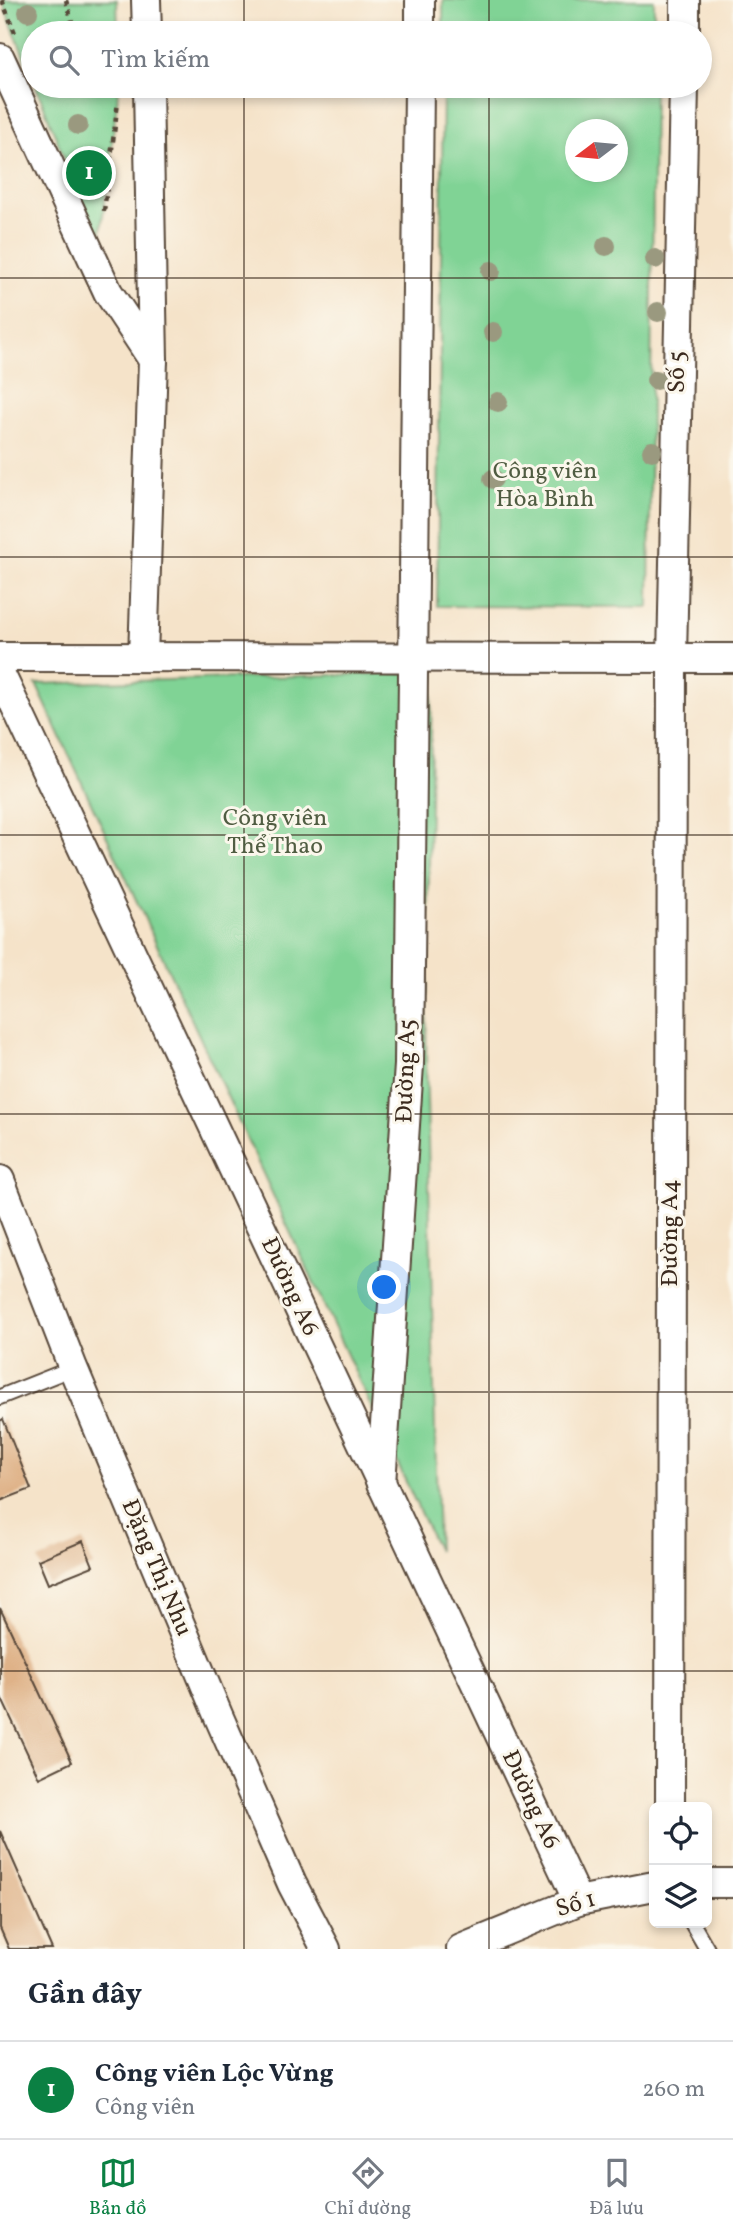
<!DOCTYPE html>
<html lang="vi">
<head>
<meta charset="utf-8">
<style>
  body { margin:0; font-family:Vollkorn,serif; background:#f2f2f3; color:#1f2937 }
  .controls { position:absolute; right:21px; bottom:21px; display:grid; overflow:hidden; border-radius:10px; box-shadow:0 4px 10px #0003 }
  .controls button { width:63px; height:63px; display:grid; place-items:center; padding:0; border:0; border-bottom:2px solid #e0e1e3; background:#fff; color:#1f2937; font:35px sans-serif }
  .compass { position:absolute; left:565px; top:119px; width:63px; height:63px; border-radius:50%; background:#fff; box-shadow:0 4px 10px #0003; rotate:254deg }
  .you { position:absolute; left:385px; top:1288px; width:24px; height:24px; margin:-18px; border:5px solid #fff; border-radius:50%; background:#1a73e8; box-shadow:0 0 0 10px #1a73e833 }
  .badge { display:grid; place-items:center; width:46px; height:46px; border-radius:50%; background:#0b8043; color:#fff; font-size:23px; font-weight:700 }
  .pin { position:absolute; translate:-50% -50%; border:4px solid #fff; box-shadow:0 2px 7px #0006 }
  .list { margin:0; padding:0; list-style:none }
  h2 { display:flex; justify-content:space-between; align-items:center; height:91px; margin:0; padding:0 28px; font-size:30px }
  h2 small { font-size:23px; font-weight:400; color:#747a83 }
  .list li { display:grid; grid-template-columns:46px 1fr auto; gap:21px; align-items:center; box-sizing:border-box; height:98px; padding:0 28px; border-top:2px solid #e0e1e3 }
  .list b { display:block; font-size:26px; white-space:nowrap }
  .list p { margin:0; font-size:23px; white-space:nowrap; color:#747a83 }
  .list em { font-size:23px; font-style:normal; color:#747a83 }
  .icon { flex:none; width:38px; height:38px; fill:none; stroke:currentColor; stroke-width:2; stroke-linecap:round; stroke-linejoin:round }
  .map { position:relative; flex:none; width:733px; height:1949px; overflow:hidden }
  .search { position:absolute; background:#fff; box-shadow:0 4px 10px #0003; left:21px; right:21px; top:21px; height:77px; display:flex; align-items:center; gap:18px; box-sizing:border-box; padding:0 24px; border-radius:38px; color:#747a83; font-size:26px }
  .sheet { height:189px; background:#fff }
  nav { display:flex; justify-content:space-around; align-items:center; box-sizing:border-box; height:98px; border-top:2px solid #e0e1e3; background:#fff; font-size:19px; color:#747a83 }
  nav a { display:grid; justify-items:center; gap:4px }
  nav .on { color:#0b8043 }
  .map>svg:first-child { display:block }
</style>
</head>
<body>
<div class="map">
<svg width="733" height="1949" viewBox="0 0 733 1949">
  <rect width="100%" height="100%" fill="#fbf7ec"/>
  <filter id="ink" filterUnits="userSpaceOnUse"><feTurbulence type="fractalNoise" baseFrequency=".0143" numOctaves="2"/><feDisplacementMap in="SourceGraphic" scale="14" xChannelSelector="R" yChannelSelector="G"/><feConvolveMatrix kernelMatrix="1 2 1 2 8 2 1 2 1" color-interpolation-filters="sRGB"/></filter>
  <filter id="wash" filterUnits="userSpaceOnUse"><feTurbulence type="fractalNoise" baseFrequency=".00686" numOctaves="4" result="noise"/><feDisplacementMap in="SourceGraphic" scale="28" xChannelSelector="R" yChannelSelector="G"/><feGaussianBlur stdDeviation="1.57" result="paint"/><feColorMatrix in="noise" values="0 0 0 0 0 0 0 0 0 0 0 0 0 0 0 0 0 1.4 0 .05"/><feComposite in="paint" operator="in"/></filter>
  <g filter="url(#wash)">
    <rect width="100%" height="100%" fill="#f5e3c9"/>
    <!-- green -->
    <g fill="#80d395" stroke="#5e7e5a" stroke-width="2" fill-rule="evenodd">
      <polygon points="2,0 117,0 118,33 33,33 33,80"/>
      <rect x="443" y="0" width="211" height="33"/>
      <polygon points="36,86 119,86 99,247 41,99"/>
      <path d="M 443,86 L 654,86 L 649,607 L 437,606 ZM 576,130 L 618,130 L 618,172 L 576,172 Z"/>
      <polygon points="432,672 426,1057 438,1551 36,684"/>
    </g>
    <g id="blocks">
      <!-- building -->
      <g fill="#dfb288">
        <polygon points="3,1419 31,1489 0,1501 0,1421"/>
        <polygon points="83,1541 93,1566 48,1584 38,1560"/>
        <polygon points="0,1608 72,1762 39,1778 0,1695"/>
        <polygon points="0,1831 52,1949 9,1949 0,1928"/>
      </g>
    </g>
  </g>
  <g filter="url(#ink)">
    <use href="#blocks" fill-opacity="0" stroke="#574638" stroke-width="2"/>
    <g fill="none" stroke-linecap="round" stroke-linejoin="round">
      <!-- service casing -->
      <g stroke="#574638" stroke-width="18">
        <g id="service">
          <polyline points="0,1397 73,1368"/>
          <polyline points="692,1923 707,1949"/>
        </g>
      </g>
      <!-- minor casing -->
      <g stroke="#574638" stroke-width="32">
        <g id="minor">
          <polyline points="146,0 147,33"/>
          <polyline points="420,33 420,0"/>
          <polyline points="685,33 685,0"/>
          <polyline points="0,58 108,292 153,360"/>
          <polyline points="0,657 733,658"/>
          <polyline points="143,657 153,360 148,86"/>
          <polyline points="0,673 578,1901"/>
          <polyline points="0,1180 73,1368 218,1715 292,1884 326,1949"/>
          <polyline points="381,1484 409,1065 419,86"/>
          <polyline points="670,1807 672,658 684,86"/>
          <polyline points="707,1883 733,1883"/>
          <polyline points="461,1949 578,1901 654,1886"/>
        </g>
      </g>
      <!-- path -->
      <g stroke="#574638" stroke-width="4.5" stroke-dasharray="5 5" stroke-linecap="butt">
        <polyline points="2,0 15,33"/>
        <polyline points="66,0 75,33"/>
        <polyline points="104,211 118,102"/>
      </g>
      <!-- service -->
      <use href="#service" stroke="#fff" stroke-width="14"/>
      <!-- minor -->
      <use href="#minor" stroke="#fff" stroke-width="28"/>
    </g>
    <!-- trees -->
    <g fill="#9a997f">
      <circle cx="28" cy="12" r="10"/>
      <circle cx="78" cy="125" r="10"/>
      <circle cx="606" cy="246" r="10"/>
      <circle cx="655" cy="259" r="10"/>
      <circle cx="491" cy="271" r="10"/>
      <circle cx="658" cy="312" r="10"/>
      <circle cx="493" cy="332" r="10"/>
      <circle cx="656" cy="380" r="10"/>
      <circle cx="498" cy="402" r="10"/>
      <circle cx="652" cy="451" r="10"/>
      <circle cx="493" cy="479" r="10"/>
    </g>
  </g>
  <!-- grid -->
  <path fill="none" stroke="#3b2a1e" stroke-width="2" stroke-opacity="0.55" d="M 244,0 L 244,33M 489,0 L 489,33M 244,86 L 244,1949M 489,86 L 489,1949M 0,278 L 733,278M 0,557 L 733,557M 0,835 L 733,835M 0,1114 L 733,1114M 0,1392 L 733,1392M 0,1671 L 733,1671"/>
  <g text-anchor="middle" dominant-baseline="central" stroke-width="6" stroke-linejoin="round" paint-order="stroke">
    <!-- street labels -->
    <g font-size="24" fill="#3b2a1e" stroke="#fbf7ec">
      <text transform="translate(678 372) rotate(-89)">Số 5</text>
      <text transform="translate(407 1071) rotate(-88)">Đường A5</text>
      <text transform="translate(671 1233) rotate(-90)">Đường A4</text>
      <text transform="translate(289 1287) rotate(65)">Đường A6</text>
      <text transform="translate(156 1568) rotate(67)">Đặng Thị Nhu</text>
      <text transform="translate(530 1800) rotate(65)">Đường A6</text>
      <text transform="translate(576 1905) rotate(-17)">Số 1</text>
    </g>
    <!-- park labels -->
    <g font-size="24" fill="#505d42" stroke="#fbf7ec">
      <text x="545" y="472">Công viên<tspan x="545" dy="28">Hòa Bình</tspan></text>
      <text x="275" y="819">Công viên<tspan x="275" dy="28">Thể Thao</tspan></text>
    </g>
  </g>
</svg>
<div class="controls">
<button><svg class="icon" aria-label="locate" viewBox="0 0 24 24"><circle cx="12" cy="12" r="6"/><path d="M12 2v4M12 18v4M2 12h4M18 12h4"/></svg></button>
<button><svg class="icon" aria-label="layers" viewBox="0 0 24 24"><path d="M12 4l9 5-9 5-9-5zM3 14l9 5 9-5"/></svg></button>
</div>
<svg class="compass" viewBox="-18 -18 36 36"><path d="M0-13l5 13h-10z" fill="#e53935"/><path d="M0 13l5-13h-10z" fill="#747a83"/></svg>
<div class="you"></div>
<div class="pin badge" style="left:89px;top:173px">1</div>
<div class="search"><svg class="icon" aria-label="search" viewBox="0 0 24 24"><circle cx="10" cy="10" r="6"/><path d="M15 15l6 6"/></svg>Tìm kiếm</div>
</div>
<section class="sheet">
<h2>Gần đây<small></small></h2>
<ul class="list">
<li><span class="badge">1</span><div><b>Công viên Lộc Vừng</b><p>Công viên</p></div><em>260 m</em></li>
</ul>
</section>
<nav>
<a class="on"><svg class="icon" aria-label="map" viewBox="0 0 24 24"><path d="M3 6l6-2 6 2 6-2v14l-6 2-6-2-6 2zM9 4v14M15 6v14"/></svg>Bản đồ</a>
<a><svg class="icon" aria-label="directions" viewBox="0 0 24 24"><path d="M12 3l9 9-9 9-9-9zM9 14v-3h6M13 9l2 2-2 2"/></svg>Chỉ đường</a>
<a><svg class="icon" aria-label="saved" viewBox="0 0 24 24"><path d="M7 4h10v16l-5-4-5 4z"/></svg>Đã lưu</a>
</nav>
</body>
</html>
